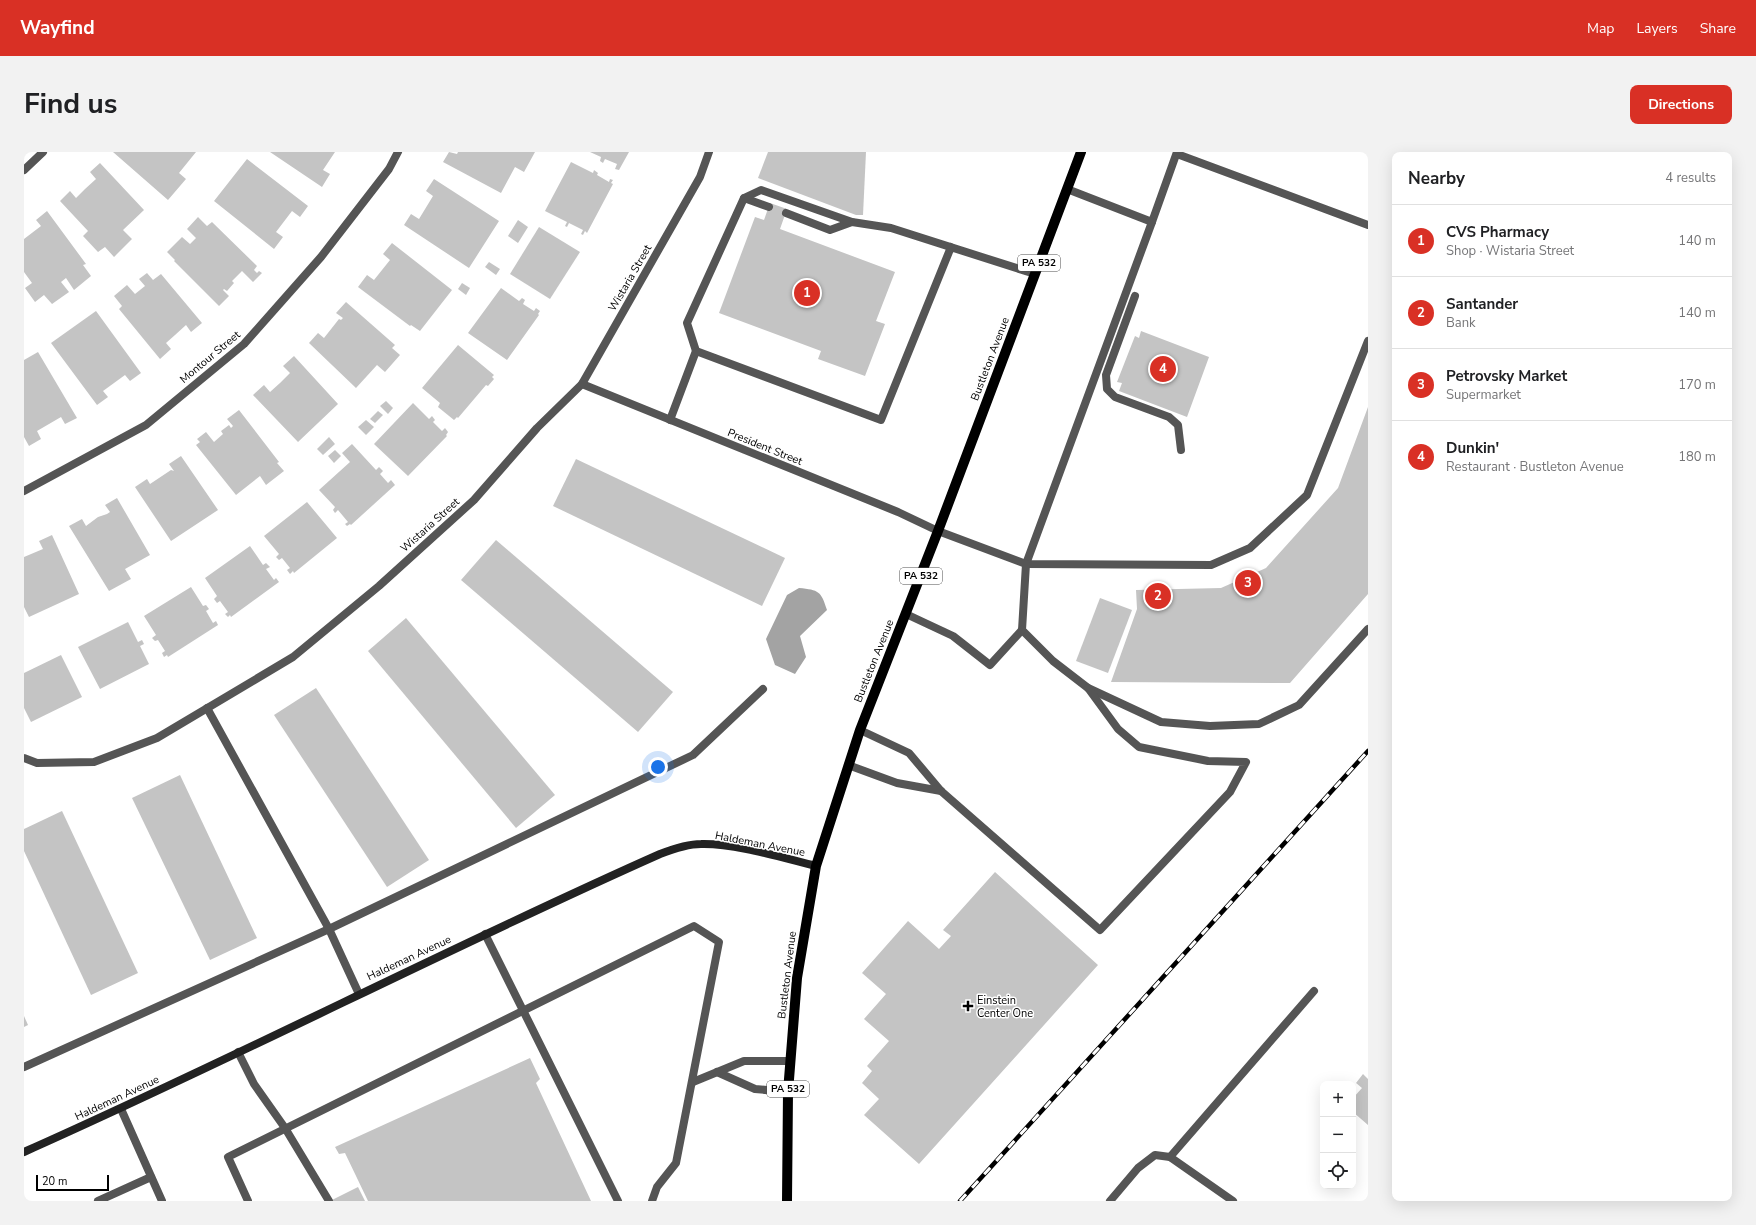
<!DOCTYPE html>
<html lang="en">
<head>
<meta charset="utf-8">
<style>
  body { margin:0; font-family:"Nunito Sans",sans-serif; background:#f2f2f2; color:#202124 }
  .controls { position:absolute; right:12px; bottom:12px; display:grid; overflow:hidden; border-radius:8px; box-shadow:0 4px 16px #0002 }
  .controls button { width:36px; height:36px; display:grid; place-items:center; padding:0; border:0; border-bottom:1px solid #e0e0e0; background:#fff; color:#202124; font:20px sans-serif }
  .scale { position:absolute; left:12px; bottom:10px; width:73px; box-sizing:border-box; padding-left:4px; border:2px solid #000; border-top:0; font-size:11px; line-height:14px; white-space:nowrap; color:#000; -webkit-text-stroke:3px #fff; paint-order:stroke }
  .you { position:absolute; left:634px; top:615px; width:14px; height:14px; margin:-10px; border:3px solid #fff; border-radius:50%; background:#1a73e8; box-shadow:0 0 0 6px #1a73e833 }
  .badge { display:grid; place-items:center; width:26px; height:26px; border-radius:50%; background:#d93025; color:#fff; font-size:13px; font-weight:700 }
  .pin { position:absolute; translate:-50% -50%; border:2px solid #fff; box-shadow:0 1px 4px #0006 }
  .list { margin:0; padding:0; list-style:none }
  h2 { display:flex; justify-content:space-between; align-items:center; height:52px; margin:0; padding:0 16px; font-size:17px }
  h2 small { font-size:13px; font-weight:400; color:#757577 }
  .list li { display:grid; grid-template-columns:26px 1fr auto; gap:12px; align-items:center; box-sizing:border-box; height:72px; padding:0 16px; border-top:1px solid #e0e0e0 }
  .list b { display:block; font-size:15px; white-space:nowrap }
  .list p { margin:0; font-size:13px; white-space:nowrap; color:#757577 }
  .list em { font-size:13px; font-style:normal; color:#757577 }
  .icon { flex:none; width:22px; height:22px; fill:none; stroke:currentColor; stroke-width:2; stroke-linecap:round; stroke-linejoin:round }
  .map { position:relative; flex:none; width:1344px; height:1049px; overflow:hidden; border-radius:8px }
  header { display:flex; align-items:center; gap:24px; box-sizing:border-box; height:56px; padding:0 20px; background:#d93025; color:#fff }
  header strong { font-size:19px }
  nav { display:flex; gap:22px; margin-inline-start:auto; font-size:14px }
  .intro { display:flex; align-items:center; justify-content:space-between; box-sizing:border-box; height:96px; padding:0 24px }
  h1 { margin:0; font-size:28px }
  .button { padding:10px 18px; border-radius:8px; background:#d93025; color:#fff; font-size:14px; font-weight:700 }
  main { display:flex; gap:24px; padding:0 24px }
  aside { flex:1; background:#fff; border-radius:8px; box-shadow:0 4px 16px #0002 }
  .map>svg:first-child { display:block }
</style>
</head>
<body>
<header>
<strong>Wayfind</strong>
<nav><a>Map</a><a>Layers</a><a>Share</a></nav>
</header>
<div class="intro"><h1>Find us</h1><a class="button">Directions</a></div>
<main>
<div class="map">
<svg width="1344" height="1049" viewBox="0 0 1344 1049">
  <rect width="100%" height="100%" fill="#fff"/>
  <!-- water -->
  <path fill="#a3a3a3" d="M 775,436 C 795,438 797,439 803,458 L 776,484 L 782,505 L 771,522 L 751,513 L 742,487 L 763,443 Z"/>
  <!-- building -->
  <g fill="#c4c4c4">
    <polygon points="89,0 172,0 155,21 162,27 144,48"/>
    <polygon points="246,0 311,0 299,18 306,22 298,35"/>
    <polygon points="425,0 433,2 434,0 511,0 500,20 491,15 477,41 419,10"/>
    <polygon points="566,0 605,0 595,18 591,17 593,12 581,7 579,11 576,9 577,5"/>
    <polygon points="744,0 842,0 839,63 832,63 734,26"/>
    <polygon points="223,7 284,54 276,65 268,59 252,80 259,85 250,97 190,49"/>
    <polygon points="547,10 569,21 570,18 574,21 573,23 585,30 586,27 589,28 587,31 589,32 563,81 561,79 559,83 557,82 559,78 545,71 543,75 541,74 543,70 521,59"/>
    <polygon points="76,11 120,58 99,78 108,87 90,105 81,95 74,100 59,84 64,79 36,49 46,39 52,46 61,37 72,27 66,20"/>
    <polygon points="410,27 475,69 445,116 380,73 387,62 395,67 409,44 402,39"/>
    <polygon points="746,51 763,57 756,77 871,120 852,169 861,172 841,224 794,207 797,199 695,161 731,65 740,68"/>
    <polygon points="23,59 62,112 59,113 67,124 50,138 42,126 37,130 45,140 28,152 20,143 11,150 1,136 8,131 0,120 0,87 17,74 12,68"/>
    <polygon points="174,65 183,74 188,70 233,114 230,118 233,121 235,119 238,121 229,130 218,119 208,129 210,131 203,139 200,137 199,138 205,144 195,154 150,109 151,108 143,100 158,85 166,92 172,86 163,77"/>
    <polygon points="494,68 504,75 494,91 484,84"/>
    <polygon points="515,75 556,100 526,147 486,122"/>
    <polygon points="368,91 428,138 396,179 387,173 386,174 334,135 343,123 350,128 366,108 359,102"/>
    <polygon points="465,110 476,117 472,123 461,115"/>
    <polygon points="123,121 129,128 137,122 178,171 167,180 162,173 151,183 142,191 147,197 136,207 95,157 98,154 90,144 103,133 111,142 121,134 115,127"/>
    <polygon points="438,131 446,136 442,143 434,137"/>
    <polygon points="477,136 495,149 498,146 501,148 499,152 510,159 512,156 516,159 514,162 515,163 483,208 444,181"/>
    <polygon points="322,150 371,193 368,196 376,203 361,220 353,213 332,236 285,191 294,181 300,186 315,167 317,168 319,166 312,161"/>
    <polygon points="72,159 117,221 106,229 101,223 79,239 84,245 73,253 27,191"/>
    <polygon points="1117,179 1185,205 1163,265 1095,239 1098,231 1093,230 1111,184 1115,186"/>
    <polygon points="434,193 470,223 468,225 470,227 464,234 462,233 434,266 433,265 430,268 414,255 416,251 398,236"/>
    <polygon points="14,200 53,266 41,272 37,265 13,279 17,287 5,294 0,285 0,208"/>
    <polygon points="270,204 314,252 274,290 229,243 240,233 246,240 256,231 266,221 259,214"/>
    <polygon points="362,249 369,256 364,262 356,254"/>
    <polygon points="389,251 405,267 408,264 411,268 409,270 418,279 421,276 424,280 422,283 423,284 384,324 350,292"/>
    <polygon points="1344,255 1344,442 1266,531 1087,530 1113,457 1112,438 1197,436 1242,416 1314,336"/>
    <polygon points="215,258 255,310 253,311 260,319 242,333 236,324 212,343 172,293 176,290 173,287 182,280 190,290 199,282 197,279 205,273 207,276 209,274 203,267"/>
    <polygon points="354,259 359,263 351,271 346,267"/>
    <polygon points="342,268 350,275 342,283 334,275"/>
    <polygon points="305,285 311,292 299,303 293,297"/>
    <polygon points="328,292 352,318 355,315 359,319 356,322 364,331 367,328 371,333 327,373 326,372 323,374 321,372 324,370 314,358 311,361 309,358 311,355 295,338 326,310 318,301"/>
    <polygon points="311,298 317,304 310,311 304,304"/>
    <polygon points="157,304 194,358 147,389 111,335 123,327 126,332 147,318 150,319 145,312"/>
    <polygon points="552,307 761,406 738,454 529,354"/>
    <polygon points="93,346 126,403 101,417 107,427 85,439 45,374 58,367 62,374 74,365 83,362 86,360 81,353"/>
    <polygon points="283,350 313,386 270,421 269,419 266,422 263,418 266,416 258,406 255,408 252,405 255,402 240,384"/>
    <polygon points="28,383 55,442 5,465 0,455 0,405 19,397 15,389"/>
    <polygon points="472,388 649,540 614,580 437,428"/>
    <polygon points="226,394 239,413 242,411 246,415 242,417 250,428 252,426 255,430 207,465 206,463 204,465 201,462 204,460 196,449 193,451 190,447 193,444 181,426"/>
    <polygon points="167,435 179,454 182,453 185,457 182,459 189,471 192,469 194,473 144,505 143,503 140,505 138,501 141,499 134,488 131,489 128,486 132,483 120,464"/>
    <polygon points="1076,446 1108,458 1084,521 1052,509"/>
    <polygon points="382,466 531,643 492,676 344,499"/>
    <polygon points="104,470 114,490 118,488 120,492 116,494 125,512 76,537 54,495"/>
    <polygon points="37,503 58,545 7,570 0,556 0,521"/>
    <polygon points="292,536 405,708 363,735 250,563"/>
    <polygon points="156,623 233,786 186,808 108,646"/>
    <polygon points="38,659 114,821 67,843 0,699 0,677"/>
    <polygon points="971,720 1074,813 895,1012 840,963 855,947 838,931 848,919 843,914 865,889 840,867 862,842 838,821 884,769 915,797 927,784 919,778"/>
    <polygon points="0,864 4,873 0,875"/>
    <polygon points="506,906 516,927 512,931 567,1049 344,1049 321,1001 315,1002 311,995"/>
    <polygon points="1339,922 1344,927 1344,973 1329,960 1329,946 1338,936 1332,931"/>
    <polygon points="334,1035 341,1049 306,1049"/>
  </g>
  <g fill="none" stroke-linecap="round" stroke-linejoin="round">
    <!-- service -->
    <g stroke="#555" stroke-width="8">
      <polyline points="1153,2 1344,73"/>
      <polyline points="1043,37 1128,70 1153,0"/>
      <polyline points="720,46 745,55"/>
      <polyline points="762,61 806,78 828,70"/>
      <polyline points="1128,70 1002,412 1187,413 1226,396 1283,343 1344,189"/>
      <polyline points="927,95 857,268 672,199 663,171 720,46 737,38 828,70 867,76 1011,122"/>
      <polyline points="1111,144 1082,223 1083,237 1091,245 1145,265 1154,273 1157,298"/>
      <polyline points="646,268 672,199"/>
      <polyline points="914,379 1002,412 998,478 1029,509 1064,536 1137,570 1186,574 1235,572 1275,553 1344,477"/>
      <polyline points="882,462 929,484 966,513 998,478"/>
      <polyline points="183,556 305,777 335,842"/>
      <polyline points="836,578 885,601 917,639 1076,778 1206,640 1222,610 1184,609 1115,595 1094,577 1064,536"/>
      <polyline points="824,613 873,631 917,639"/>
      <polyline points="461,782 594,1049"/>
      <polyline points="214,900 230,932 261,976 305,1049"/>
      <polyline points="0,915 305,777 669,603 739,537"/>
      <polyline points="693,920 731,937 764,940"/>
      <polyline points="669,930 720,909 766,909"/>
      <polyline points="97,957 138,1049"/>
      <polyline points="1146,1005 1290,839"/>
      <polyline points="74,1049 127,1025"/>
      <polyline points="224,1049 204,1005 670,774 695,790 652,1011 633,1035 628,1049"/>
      <polyline points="1086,1049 1114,1016 1131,1003 1146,1005 1209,1049"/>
    </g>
    <!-- minor -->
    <g stroke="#555" stroke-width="8">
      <polyline points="0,18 19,0"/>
      <polyline points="558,232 874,360 914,379"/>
      <polyline points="0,339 122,273 220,192 297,105 365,17 374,0"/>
      <polyline points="0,606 13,611 70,610 133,586 269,505 355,434 450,348 513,276 558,232 676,25 685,0"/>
    </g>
    <!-- secondary -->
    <path stroke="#222" stroke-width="8" d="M 0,1000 C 214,905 422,797 636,702 C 649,697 663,692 677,692 C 710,691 759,706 792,714"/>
    <!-- primary -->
    <polyline stroke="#000" stroke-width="10" points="763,1049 764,940 773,826 792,714 836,578 914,379 1057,0"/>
    <!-- rail casing -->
    <g stroke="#000" stroke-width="4.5">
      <polyline id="rail" points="936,1049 1344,599"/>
    </g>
    <!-- rail -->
    <use href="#rail" stroke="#fff" stroke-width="3" stroke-dasharray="9" stroke-linecap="butt"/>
  </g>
  <!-- markers -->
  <path fill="#000" stroke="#fff" stroke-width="1.5" d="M942 848h4v4h4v4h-4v4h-4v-4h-4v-4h4z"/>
  <g text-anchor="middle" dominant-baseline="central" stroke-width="3" stroke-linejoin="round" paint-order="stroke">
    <!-- shield labels -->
    <g fill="#fff" stroke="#4c4c4c" stroke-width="1">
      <rect x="994" y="103" width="42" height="16" rx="3"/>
      <rect x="876" y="416" width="42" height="16" rx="3"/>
      <rect x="743" y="929" width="42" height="16" rx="3"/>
    </g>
    <g font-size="10" font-weight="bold" fill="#000">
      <text x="1015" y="111">PA 532</text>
      <text x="897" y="424">PA 532</text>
      <text x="764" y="937">PA 532</text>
    </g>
    <!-- street labels -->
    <g font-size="11" fill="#000" stroke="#fff">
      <text transform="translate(606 126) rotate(-60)">Wistaria Street</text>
      <text transform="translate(186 205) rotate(-40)">Montour Street</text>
      <text transform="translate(966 207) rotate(-69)">Bustleton Avenue</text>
      <text transform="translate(741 295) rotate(22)">President Street</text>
      <text transform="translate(406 373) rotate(-42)">Wistaria Street</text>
      <text transform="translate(850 509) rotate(-68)">Bustleton Avenue</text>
      <text transform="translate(736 692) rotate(11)">Haldeman Avenue</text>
      <text transform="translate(385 806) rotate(-25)">Haldeman Avenue</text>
      <text transform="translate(763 823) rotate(-83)">Bustleton Avenue</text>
      <text transform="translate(93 946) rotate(-25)">Haldeman Avenue</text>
    </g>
    <!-- poi labels -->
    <g font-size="11" fill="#000" stroke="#fff" text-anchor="start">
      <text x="953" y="848">Einstein<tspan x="953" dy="13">Center One</tspan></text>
    </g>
  </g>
</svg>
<div class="controls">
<button>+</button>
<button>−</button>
<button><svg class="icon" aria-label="locate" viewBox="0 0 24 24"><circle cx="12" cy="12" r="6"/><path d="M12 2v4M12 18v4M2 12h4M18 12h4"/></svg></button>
</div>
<div class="scale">20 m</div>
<div class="you"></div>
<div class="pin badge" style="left:783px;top:141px">1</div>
<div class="pin badge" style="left:1134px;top:444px">2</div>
<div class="pin badge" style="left:1224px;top:431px">3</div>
<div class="pin badge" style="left:1139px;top:217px">4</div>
</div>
<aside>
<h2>Nearby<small>4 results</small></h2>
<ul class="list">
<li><span class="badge">1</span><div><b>CVS Pharmacy</b><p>Shop · Wistaria Street</p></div><em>140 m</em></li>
<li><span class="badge">2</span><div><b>Santander</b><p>Bank</p></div><em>140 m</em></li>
<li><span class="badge">3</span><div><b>Petrovsky Market</b><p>Supermarket</p></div><em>170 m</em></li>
<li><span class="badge">4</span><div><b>Dunkin'</b><p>Restaurant · Bustleton Avenue</p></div><em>180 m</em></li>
</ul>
</aside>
</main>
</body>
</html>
